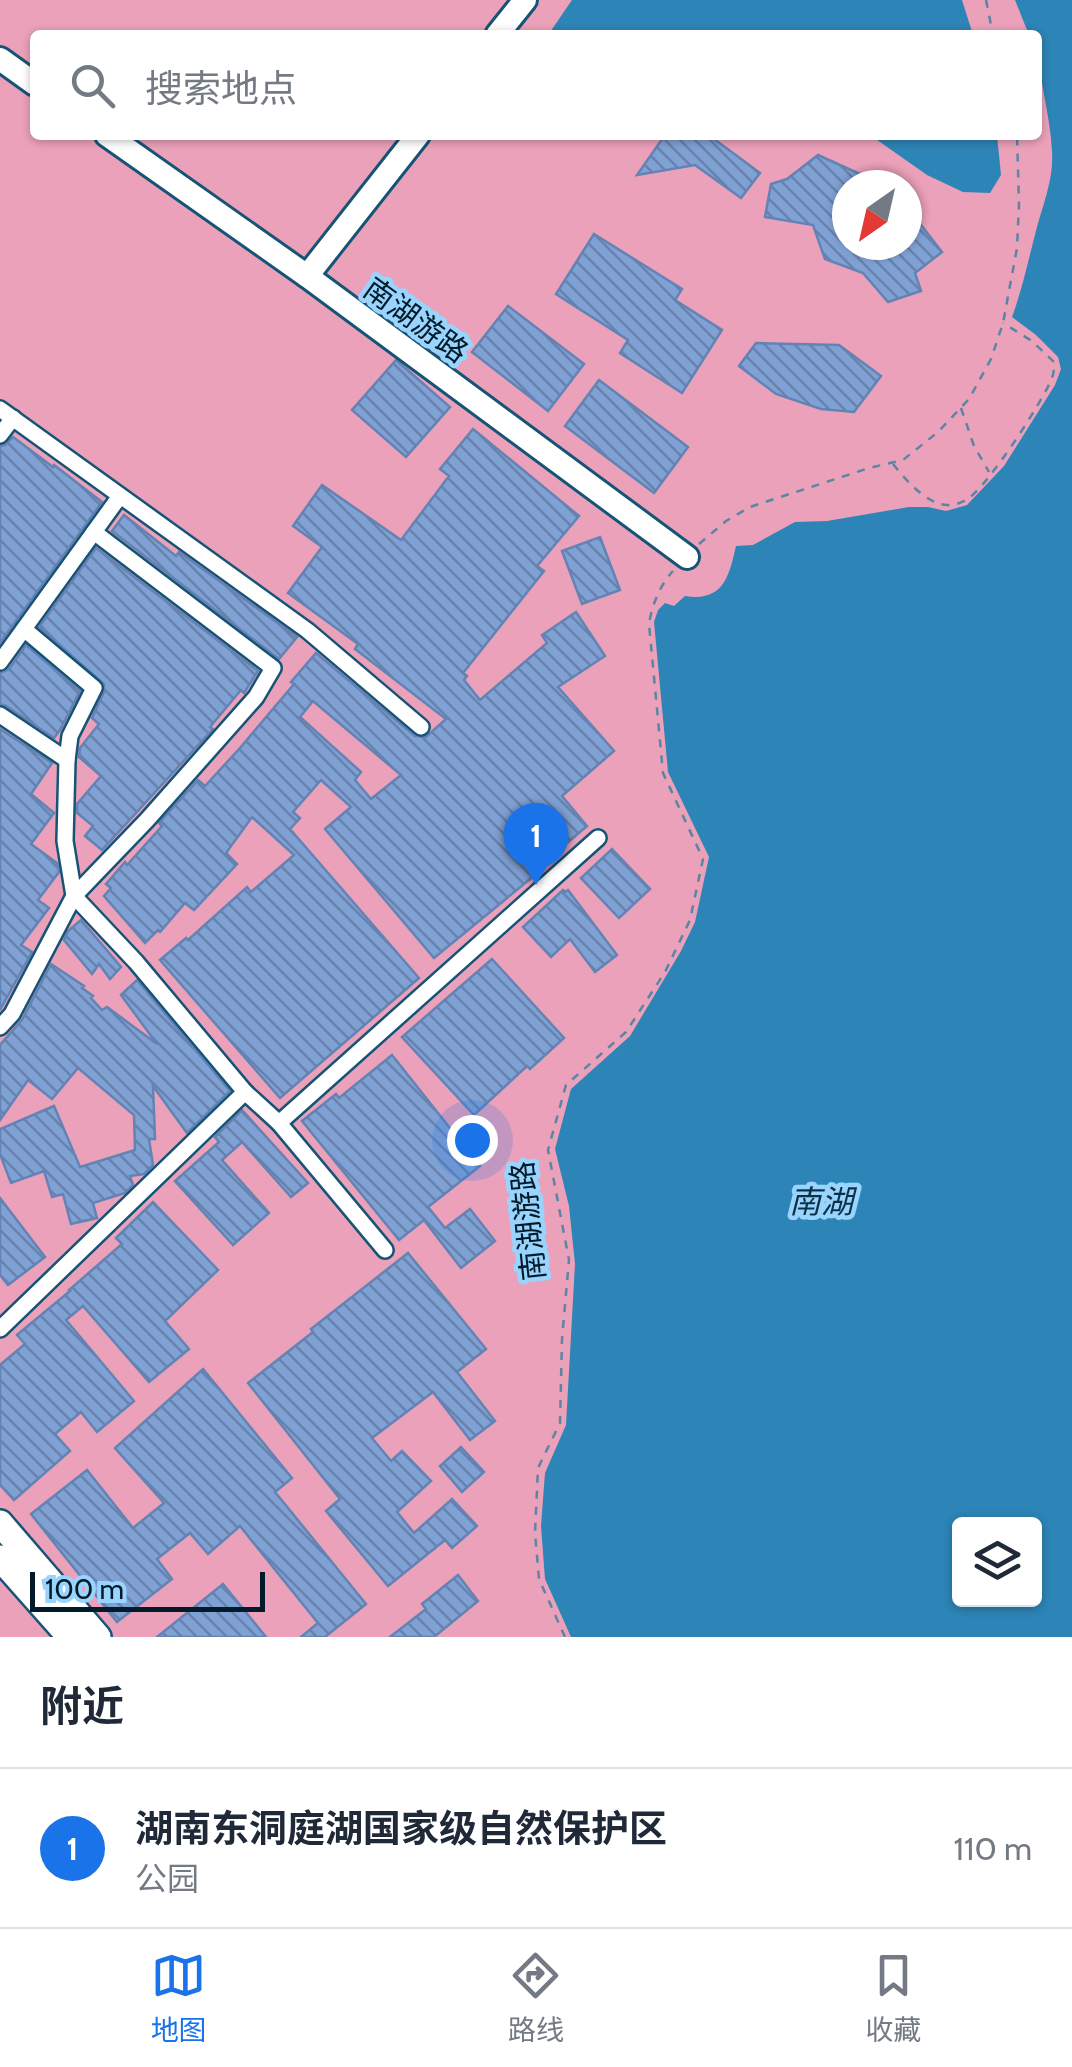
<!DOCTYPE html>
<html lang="zh">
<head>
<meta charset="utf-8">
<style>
  body { margin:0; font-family:Cabin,"Noto Sans SC",sans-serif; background:#f6f6f7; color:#1f2937 }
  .controls { position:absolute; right:30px; bottom:30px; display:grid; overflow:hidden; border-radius:10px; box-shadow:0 2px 8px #0004 }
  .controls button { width:90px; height:90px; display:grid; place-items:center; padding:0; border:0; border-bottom:2px solid #e0e1e3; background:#fff; color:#1f2937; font:50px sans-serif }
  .compass { position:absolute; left:832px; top:170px; width:90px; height:90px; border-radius:50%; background:#fff; box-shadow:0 2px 8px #0004; rotate:214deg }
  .scale { position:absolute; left:30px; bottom:25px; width:235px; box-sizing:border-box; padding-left:10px; border:5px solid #031a29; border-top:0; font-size:28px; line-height:35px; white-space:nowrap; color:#031a29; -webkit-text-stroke:8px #98d4fd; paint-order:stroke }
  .you { position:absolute; left:472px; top:1140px; width:35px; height:35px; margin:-25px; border:8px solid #fff; border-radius:50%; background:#1a73e8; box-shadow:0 0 0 15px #1a73e833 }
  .badge { display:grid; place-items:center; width:65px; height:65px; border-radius:50%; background:#1a73e8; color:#fff; font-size:32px; font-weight:700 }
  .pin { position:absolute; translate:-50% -82px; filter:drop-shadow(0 2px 5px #0008) }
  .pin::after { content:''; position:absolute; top:52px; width:35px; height:30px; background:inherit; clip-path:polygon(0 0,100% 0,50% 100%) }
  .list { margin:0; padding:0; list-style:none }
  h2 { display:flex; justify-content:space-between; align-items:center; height:130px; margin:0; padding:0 40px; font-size:42px }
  h2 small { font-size:32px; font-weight:400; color:#747a83 }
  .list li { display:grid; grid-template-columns:65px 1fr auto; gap:30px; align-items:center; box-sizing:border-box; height:160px; padding:0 40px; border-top:2px solid #e0e1e3 }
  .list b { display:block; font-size:38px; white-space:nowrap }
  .list p { margin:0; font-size:32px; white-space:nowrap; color:#747a83 }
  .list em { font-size:32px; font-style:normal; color:#747a83 }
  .icon { flex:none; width:55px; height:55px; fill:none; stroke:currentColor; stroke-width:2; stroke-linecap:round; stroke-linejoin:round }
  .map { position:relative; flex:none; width:1072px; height:1637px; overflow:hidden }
  .search { position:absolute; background:#fff; box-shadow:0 2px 8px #0004; left:30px; right:30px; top:30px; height:110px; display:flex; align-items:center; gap:25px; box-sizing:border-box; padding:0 35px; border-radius:10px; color:#747a83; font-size:38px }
  .sheet { height:290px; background:#fff }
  nav { display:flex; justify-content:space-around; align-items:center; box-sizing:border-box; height:140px; border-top:2px solid #e0e1e3; background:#fff; font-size:28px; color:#747a83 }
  nav a { display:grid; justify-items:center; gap:5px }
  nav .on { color:#1a73e8 }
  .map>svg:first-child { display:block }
</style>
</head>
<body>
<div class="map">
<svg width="1072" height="1637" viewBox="0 0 1072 1637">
  <defs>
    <pattern id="building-back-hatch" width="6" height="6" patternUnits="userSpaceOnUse" patternTransform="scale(2.5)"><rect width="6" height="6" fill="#80a1d4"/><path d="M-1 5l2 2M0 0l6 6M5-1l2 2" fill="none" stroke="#6782ac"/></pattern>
  </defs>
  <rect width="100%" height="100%" fill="#98d4fd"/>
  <!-- green -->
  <path fill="#eba1b9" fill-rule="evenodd" d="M 0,0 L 1072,0 L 1072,1637 L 0,1637 ZM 35,35 L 1037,35 L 1037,135 L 35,135 ZM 847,185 L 907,185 L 907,245 L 847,245 ZM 960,1524 L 1034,1524 L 1034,1600 L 960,1600 Z"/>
  <!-- water -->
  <g fill="#2d84b6" fill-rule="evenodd">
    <polygon points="572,0 962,0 973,35 548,35"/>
    <path d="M 1015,0 L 1072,0 L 1072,1637 L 571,1637 L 545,1579 L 541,1526 L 545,1473 L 566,1425 L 575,1264 L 569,1206 L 555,1149 L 571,1089 L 630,1036 L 681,951 L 695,922 L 709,857 L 668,772 L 654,622 L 658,610 L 665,603 L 674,606 L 685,596 C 723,602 729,577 736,546 L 753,545 L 795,522 L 827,521 L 909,507 L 928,507 L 946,511 L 967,505 L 1004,466 L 1055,385 L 1061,369 L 1058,357 L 1036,335 L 1012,317 C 1023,287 1029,257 1037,227 C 1044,202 1054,177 1052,151 C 1050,112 1037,74 1037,35 L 1029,35 ZM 1034,1524 L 1034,1600 L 960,1600 L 960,1524 Z"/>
    <polygon points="870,135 997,135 1001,175 990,193 963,192 927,175"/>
  </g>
  <!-- building -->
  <g fill="url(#building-back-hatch)" stroke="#6283b4" stroke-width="2.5" fill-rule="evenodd">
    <polygon points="665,135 710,136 760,173 741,198 695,165 637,175"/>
    <polygon points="818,155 884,185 847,185 847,245 907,245 907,207 942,252 915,273 921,291 888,302 863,273 825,259 813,225 765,217 771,184 787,179"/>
    <polygon points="594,234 682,289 675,300 722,330 682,393 620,353 628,340 556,294"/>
    <polygon points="508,306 584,364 548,411 472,352"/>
    <polygon points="756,343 839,345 881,376 854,412 821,409 776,394 739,366"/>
    <polygon points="396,360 450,407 406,457 352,410"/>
    <polygon points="599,380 688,447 654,493 565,426"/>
    <path d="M 473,429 L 579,516 L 537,566 L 544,571 L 463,673 L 467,676 L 464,680 L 480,700 L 547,643 L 542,635 L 576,612 L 605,656 L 558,687 L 614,751 L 562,796 L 587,826 L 533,872 L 535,875 L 434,958 L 325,829 L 351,807 L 321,780 L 293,812 L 300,818 L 290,829 L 419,978 L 280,1098 L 160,960 L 186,938 L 188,940 L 247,887 L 251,892 L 294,855 L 252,817 L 226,853 L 237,864 L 194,910 L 185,903 L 160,932 L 158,930 L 145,943 L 104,896 L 111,888 L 106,884 L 125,862 L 127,865 L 162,826 L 159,823 L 198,780 L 205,786 L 240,748 L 294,684 L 291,682 L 316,653 L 415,736 L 426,737 L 446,719 L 355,649 L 358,644 L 288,593 L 322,547 L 293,526 L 322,485 L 401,540 L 449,476 L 440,469 ZM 313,701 L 401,775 L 371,799 L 355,780 L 361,772 L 300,717 Z"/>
    <polygon points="13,437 53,467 54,465 102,502 0,643 0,446 5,445"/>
    <polygon points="124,515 176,556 179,552 297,637 279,659 112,531"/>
    <polygon points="600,537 620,590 582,604 562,551"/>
    <polygon points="96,548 258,671 244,693 241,690 210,727 213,729 102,850 85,836 93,826 77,813 77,804 101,776 79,757 80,748 99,724 92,718 104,692 104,684 39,627"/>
    <polygon points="26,645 80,691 60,730 54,738 6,706 0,704 0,673 9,669"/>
    <polygon points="0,729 52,763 31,794 54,813 31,844 57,863 59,872 38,900 49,908 21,945 32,952 0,1010"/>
    <polygon points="612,849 650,889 619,918 581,878"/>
    <polygon points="563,890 565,892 568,890 617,955 595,972 570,939 551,957 523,927"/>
    <polygon points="81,920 121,967 110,979 99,964 92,974 64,940 68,931"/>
    <polygon points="492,959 564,1038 530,1069 527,1066 474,1115 402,1037"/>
    <polygon points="51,964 84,986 82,988 93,996 91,998 102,1010 107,1007 157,1044 121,995 137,980 230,1091 187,1133 153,1086 155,1139 149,1139 153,1165 144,1174 130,1176 133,1185 125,1193 93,1203 97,1218 71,1224 63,1194 52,1197 44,1171 11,1183 0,1154 0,1129 54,1106 80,1167 135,1150 134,1115 78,1068 52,1099 28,1080 0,1120 0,1045 22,1020"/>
    <polygon points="392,1055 480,1166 428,1207 445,1228 470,1209 495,1241 461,1268 424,1220 399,1240 302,1121 336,1094 339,1098"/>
    <polygon points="242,1110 308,1183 291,1197 242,1142 222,1160 269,1213 233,1245 175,1181 219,1142 215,1137"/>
    <polygon points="0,1198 45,1257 8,1285 0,1275"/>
    <polygon points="153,1202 218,1270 165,1321 189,1349 149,1382 83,1306 66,1320 134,1401 97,1432 81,1412 55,1434 70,1451 14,1500 0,1485 0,1365 25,1344 17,1335 70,1291 69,1290 122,1244 116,1238"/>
    <polygon points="408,1253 486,1349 457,1372 495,1421 470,1440 433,1392 372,1438 391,1461 402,1451 431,1481 397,1512 414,1533 452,1499 477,1526 452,1548 445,1540 388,1586 326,1511 340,1499 248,1383 313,1332 311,1329"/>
    <polygon points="203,1369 292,1478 275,1492 366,1604 325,1637 301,1637 318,1623 240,1526 208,1554 190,1533 157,1559 172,1579 117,1622 31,1514 87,1470 133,1528 164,1503 115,1448"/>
    <polygon points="461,1447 484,1472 462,1492 440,1466"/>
    <polygon points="458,1575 478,1601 434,1637 390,1637 426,1609 422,1604"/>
    <polygon points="223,1584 266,1637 157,1637"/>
  </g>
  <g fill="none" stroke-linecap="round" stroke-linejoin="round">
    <!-- street casing -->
    <g stroke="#165477" stroke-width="20">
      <g id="street">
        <polyline points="0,409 308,631 421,727"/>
        <polyline points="0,435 13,418"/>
        <polyline points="24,629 94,688 70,736 67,760 65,841 74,896 136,962 245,1092 279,1123 385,1250"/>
        <polyline points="0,662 120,496"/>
        <polyline points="0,715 67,760"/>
        <polyline points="0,1027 12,1014 74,896 147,820 256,697 273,668 94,532"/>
        <polyline points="279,1123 598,838"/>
        <polyline points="0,1329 245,1092"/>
      </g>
    </g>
    <!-- secondary casing -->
    <g stroke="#165477" stroke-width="28">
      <g id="secondary">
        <polyline points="497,35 525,0"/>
        <polyline points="0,59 35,84"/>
        <polyline points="107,135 307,276 687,557"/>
        <polyline points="307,276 418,135"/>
      </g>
    </g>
    <!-- primary casing -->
    <g stroke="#165477" stroke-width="30">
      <g id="primary">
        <polyline points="0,1523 98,1637"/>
        <polyline points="0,1558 70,1637"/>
      </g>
    </g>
    <!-- path -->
    <g stroke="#5986a4" stroke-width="2.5" stroke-dasharray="8 8" stroke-linecap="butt">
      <polyline points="986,0 993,35"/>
      <polyline points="961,408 974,446 989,472"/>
      <path d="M 893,464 C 905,479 926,504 947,505 C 954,506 963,502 969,498 C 989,484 1043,401 1052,378 C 1054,373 1054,368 1054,362 L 1032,341 L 1003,323"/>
      <polyline points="699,544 726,521 750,507 869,468 903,460 938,432 969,399 991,359 1003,323 1017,248 1019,204 1017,135"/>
      <path d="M 565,1637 L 539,1579 L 535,1533 L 538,1468 L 560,1423 L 562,1339 L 569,1260 L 548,1150 L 566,1085 L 626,1032 L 665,972 L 690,920 L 703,859 L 663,773 L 649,624 C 652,605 660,585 673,571"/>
    </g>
    <!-- street -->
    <use href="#street" stroke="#fff" stroke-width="15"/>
    <!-- secondary -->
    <use href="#secondary" stroke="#fff" stroke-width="22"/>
    <!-- primary -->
    <use href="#primary" stroke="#fff" stroke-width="25"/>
  </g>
  <g text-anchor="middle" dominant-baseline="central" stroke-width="9" stroke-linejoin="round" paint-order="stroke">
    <!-- street labels -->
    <g font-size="30" fill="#031a29" stroke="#98d4fd">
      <text transform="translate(416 320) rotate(36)">南湖游路</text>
      <text transform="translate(528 1221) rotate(-96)">南湖游路</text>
    </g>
    <!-- water labels -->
    <g font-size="32" font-style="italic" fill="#0c3147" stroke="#98d4fd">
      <text x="821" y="1201">南湖</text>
    </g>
  </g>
</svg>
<div class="controls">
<button><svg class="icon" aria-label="layers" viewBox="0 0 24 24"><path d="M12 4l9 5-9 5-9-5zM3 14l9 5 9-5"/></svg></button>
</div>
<svg class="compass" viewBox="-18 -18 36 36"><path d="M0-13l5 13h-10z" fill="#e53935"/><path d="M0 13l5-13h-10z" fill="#747a83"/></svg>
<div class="scale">100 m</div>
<div class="you"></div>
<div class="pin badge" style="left:536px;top:885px">1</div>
<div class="search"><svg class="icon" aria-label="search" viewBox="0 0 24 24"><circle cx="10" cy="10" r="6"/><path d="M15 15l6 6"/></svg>搜索地点</div>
</div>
<section class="sheet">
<h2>附近<small></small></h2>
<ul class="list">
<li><span class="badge">1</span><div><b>湖南东洞庭湖国家级自然保护区</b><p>公园</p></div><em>110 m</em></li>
</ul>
</section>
<nav>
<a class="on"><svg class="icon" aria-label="map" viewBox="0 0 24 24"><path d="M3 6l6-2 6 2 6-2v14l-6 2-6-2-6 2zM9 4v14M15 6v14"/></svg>地图</a>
<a><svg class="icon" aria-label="directions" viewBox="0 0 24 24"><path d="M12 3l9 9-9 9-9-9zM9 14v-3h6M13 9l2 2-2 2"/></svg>路线</a>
<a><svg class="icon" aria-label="saved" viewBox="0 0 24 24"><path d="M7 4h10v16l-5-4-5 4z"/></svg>收藏</a>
</nav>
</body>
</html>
